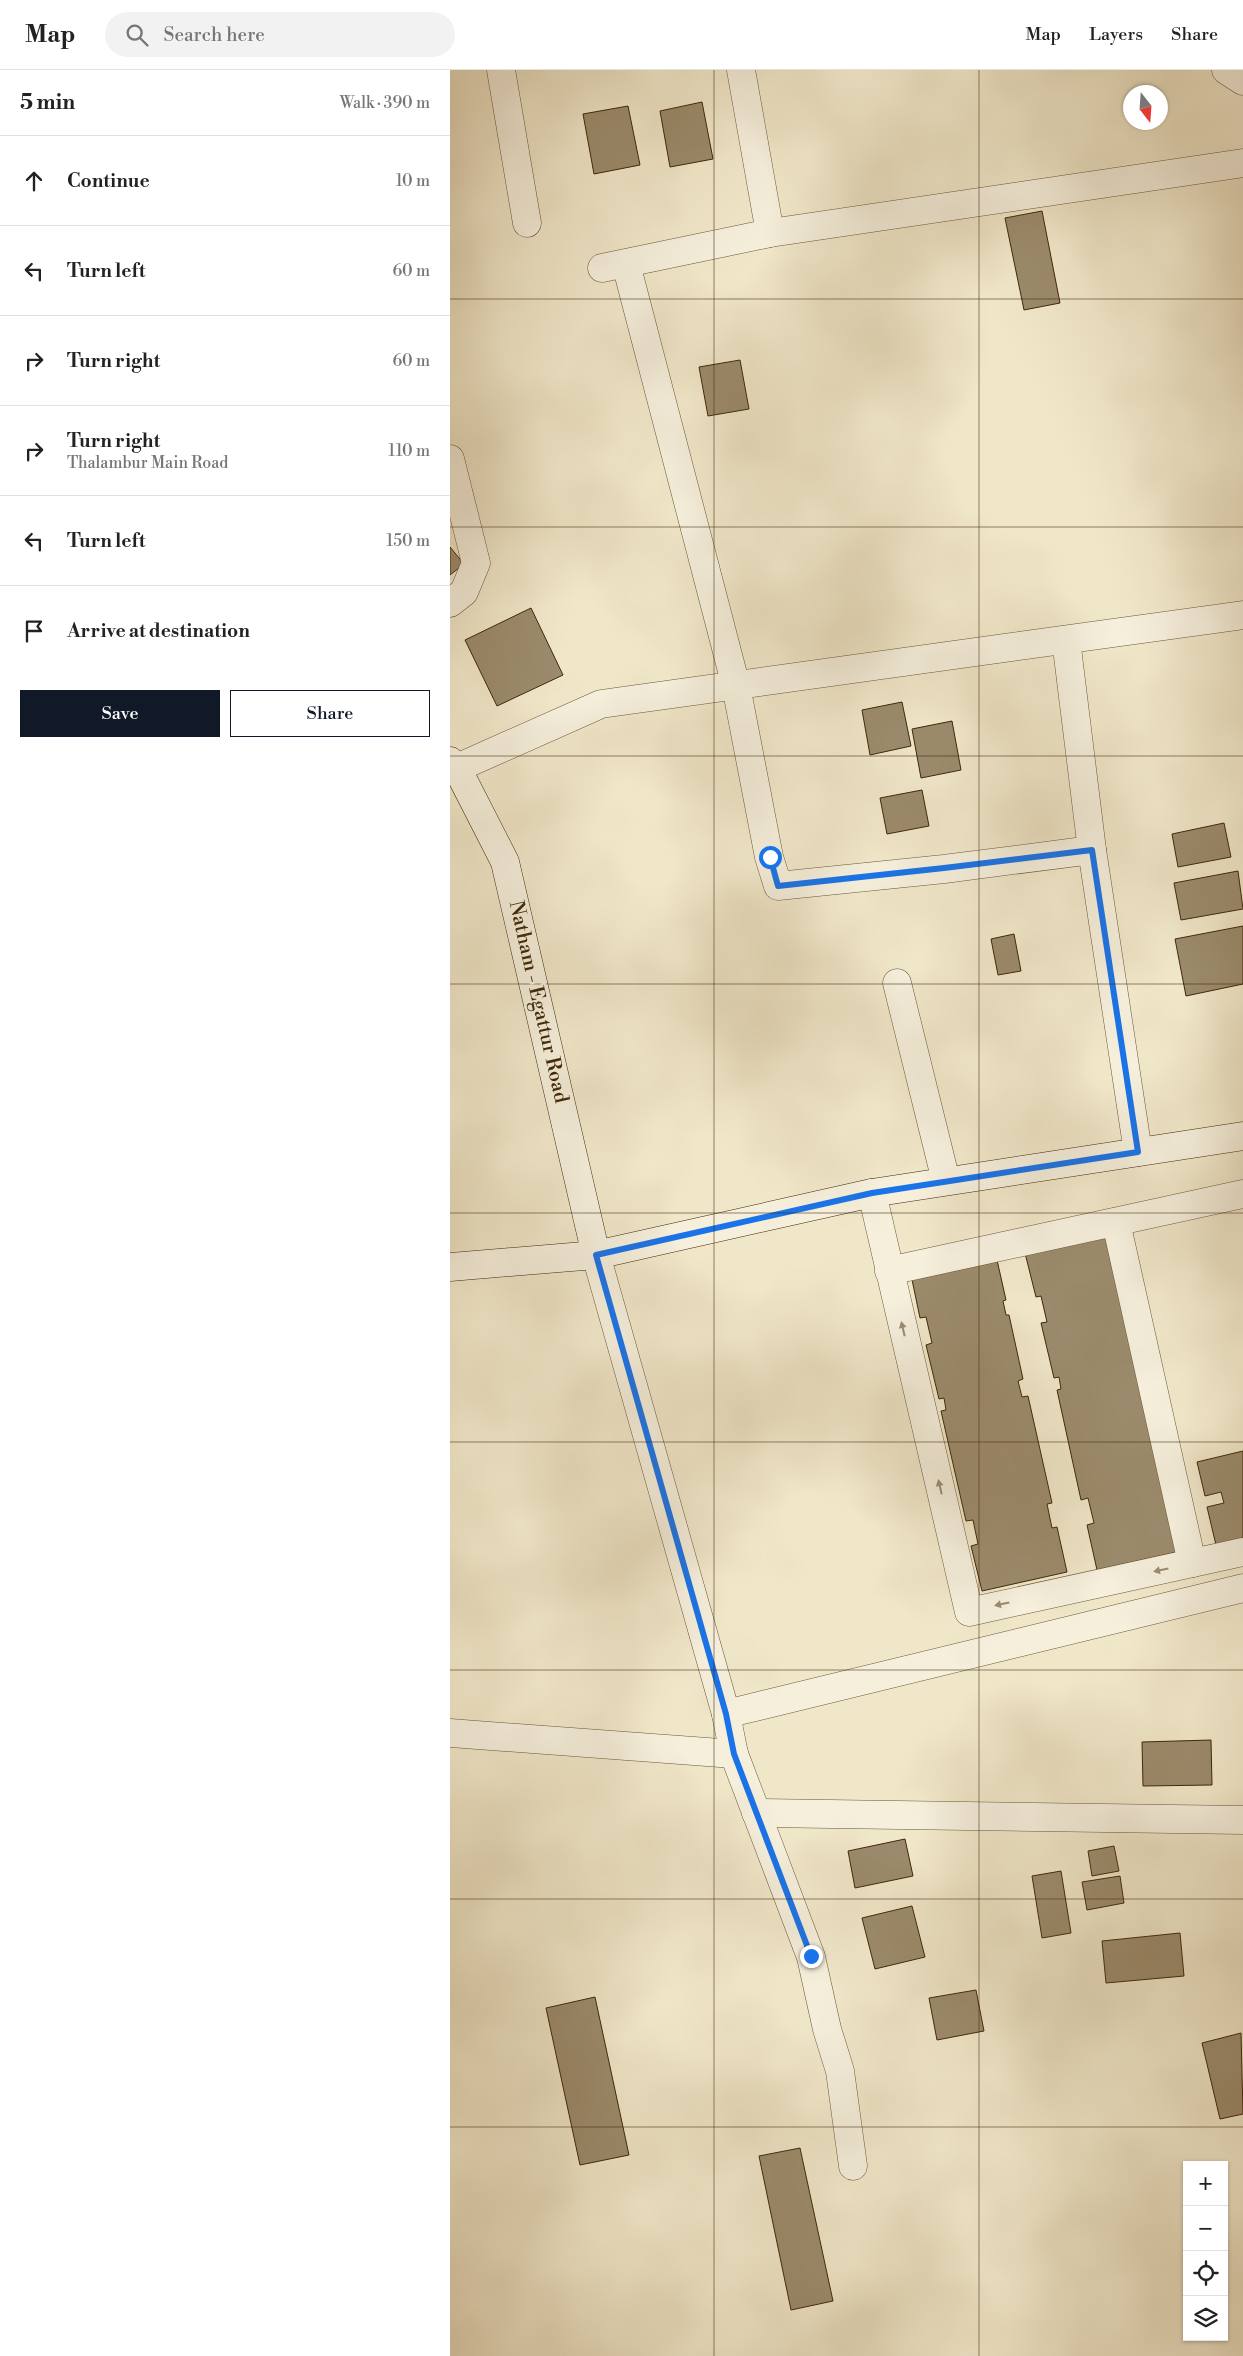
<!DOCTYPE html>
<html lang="en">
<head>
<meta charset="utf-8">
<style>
  body { margin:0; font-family:"Libre Bodoni",serif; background:#f2f2f2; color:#222 }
  .controls { position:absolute; right:15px; bottom:15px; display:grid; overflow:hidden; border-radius:0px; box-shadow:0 1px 4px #0004 }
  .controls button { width:45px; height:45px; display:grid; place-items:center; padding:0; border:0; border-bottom:1px solid #e0e0e0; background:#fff; color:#222; font:25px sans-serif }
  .compass { position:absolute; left:673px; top:15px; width:45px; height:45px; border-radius:50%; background:#fff; box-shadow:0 1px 4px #0004; rotate:163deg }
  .stop { position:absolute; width:15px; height:15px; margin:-11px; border:4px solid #1a73e8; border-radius:50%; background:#fff }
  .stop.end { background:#1a73e8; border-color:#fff; box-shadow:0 1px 5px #0008 }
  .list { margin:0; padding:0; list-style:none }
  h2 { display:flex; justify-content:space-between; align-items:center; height:65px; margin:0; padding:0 20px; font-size:21px }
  h2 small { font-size:16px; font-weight:400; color:#767676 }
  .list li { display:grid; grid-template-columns:32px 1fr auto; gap:15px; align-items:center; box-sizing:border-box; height:90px; padding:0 20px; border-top:1px solid #e0e0e0 }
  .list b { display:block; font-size:19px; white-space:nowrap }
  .list p { margin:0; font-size:16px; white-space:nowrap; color:#767676 }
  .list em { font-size:16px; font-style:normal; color:#767676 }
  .actions { display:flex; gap:10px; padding:15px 20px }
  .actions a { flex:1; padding:11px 0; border:1px solid #111827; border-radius:0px; text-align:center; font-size:18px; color:#111827 }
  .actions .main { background:#111827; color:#fff }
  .icon { flex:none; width:28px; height:28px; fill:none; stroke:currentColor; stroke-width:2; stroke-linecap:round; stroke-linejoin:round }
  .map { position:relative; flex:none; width:793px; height:2286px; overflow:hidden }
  header { display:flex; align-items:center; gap:30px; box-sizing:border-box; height:70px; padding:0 25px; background:#fff; border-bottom:1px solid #e0e0e0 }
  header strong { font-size:24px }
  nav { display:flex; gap:28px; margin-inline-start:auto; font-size:18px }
  .search { width:350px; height:45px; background:#f2f2f2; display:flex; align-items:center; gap:12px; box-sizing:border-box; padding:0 18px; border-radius:28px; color:#767676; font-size:19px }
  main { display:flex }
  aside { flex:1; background:#fff }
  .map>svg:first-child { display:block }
</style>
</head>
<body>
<header>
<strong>Map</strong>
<div class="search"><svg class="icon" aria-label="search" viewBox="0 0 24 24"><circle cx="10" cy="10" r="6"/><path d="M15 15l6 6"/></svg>Search here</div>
<nav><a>Map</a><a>Layers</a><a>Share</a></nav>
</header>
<main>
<aside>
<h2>5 min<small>Walk · 390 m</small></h2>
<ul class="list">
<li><svg class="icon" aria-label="ahead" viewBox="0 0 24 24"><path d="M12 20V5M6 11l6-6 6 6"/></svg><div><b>Continue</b></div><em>10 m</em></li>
<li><svg class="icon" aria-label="left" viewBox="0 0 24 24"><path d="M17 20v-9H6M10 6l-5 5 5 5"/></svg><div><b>Turn left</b></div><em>60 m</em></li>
<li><svg class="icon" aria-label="right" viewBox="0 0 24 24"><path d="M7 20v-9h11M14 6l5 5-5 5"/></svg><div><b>Turn right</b></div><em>60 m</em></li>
<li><svg class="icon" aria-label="right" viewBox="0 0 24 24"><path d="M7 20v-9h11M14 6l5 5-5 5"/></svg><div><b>Turn right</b><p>Thalambur Main Road</p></div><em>110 m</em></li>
<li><svg class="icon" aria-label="left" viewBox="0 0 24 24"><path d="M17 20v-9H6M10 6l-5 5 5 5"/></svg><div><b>Turn left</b></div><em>150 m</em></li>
<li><svg class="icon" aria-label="arrive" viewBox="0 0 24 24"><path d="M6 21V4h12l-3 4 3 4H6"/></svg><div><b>Arrive at destination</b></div></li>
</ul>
<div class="actions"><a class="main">Save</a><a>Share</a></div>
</aside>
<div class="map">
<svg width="793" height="2286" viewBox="0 0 793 2286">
  <rect width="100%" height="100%" fill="#f0e7c9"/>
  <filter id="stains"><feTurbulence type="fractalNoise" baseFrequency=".004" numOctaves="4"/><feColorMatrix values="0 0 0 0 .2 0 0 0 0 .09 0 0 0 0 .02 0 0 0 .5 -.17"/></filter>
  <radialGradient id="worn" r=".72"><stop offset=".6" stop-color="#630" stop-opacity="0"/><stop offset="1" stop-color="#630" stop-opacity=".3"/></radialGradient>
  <!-- building -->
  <g fill="#9b8b6c" stroke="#3f2708">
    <polygon points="252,32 263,89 220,97 210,41"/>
    <polygon points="178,36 190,95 144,104 133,44"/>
    <polygon points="592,141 610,233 574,240 555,148"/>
    <polygon points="290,290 299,339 258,346 249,297"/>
    <polygon points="0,477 14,494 0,505"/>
    <polygon points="81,538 113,605 47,636 15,570"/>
    <polygon points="452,632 461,676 420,685 412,640"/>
    <polygon points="502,651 511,700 471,708 462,659"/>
    <polygon points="472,720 479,756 437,764 430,728"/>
    <polygon points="774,753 781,787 728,797 722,764"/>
    <polygon points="788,801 793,839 731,850 724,813"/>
    <polygon points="793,856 793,914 736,926 725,869"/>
    <polygon points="564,864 571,901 548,905 541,869"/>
    <polygon points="660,1159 732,1481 647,1500 637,1455 644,1453 638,1428 631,1430 607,1320 611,1319 609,1307 604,1308 591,1253 597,1252 591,1226 586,1227 574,1179"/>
    <polygon points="545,1181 556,1230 553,1231 556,1245 559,1245 573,1309 568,1311 572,1327 578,1326 602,1433 597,1434 602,1458 607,1457 617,1502 532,1521 521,1476 528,1474 523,1450 516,1451 491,1341 496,1340 494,1328 489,1329 476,1275 482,1273 476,1247 470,1248 460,1200"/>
    <polygon points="793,1381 793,1469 766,1475 757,1437 774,1433 771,1422 755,1426 747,1392"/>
    <polygon points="761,1670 762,1715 693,1716 692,1672"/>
    <polygon points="455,1769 463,1806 405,1818 398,1781"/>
    <polygon points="664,1776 669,1801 642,1806 638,1781"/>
    <polygon points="611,1801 621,1863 592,1868 582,1806"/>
    <polygon points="670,1806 674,1833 637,1840 632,1812"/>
    <polygon points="462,1836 475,1887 425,1899 412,1848"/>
    <polygon points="730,1863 734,1906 656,1913 652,1871"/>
    <polygon points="526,1920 534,1961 487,1970 479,1928"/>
    <polygon points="145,1927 179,2085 130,2095 96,1938"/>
    <polygon points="791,1963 793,2044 770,2049 752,1973"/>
    <polygon points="350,2078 383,2231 341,2240 309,2086"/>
  </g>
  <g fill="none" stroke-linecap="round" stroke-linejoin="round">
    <!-- street casing -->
    <g stroke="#6b5738" stroke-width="29">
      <g id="street">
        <polyline points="51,0 77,153"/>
        <polyline points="291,0 320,163"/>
        <polyline points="776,0 793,11"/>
        <polyline points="176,194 286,616 319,787 328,816 494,799 642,780"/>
        <polyline points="152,198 320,163 793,93"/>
        <polyline points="0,389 26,493 14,522 0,533"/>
        <polyline points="616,570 642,780 688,1082"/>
        <polyline points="7,698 151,634 793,545"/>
        <polyline points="447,913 496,1111"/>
        <polyline points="422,1123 519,1542 793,1482"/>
        <polyline points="666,1152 742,1493"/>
        <polyline points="146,1185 276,1644 284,1684 361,1887 377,1959 390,2001 403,2096"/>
        <polyline points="439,1201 793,1124"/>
        <polyline points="276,1644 793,1518"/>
        <polyline points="0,1663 284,1684"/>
        <polyline points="306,1743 793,1750"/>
      </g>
    </g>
    <!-- secondary casing -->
    <g stroke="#3f2708" stroke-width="29">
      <g id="secondary">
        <polyline points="0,691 7,698 55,792 146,1185"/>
        <polyline points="0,1197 146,1185 422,1123 793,1066"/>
      </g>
    </g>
    <!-- street -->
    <use href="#street" stroke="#f5efdc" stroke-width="28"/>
    <!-- secondary -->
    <use href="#secondary" stroke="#f5efdc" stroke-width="28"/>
  </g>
  <!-- one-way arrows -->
  <defs><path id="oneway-solid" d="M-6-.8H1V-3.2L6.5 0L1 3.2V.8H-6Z" transform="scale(1.25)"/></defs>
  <g fill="#9a8b72">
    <use href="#oneway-solid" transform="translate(453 1259) rotate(-103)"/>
    <use href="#oneway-solid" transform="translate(490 1417) rotate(-103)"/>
    <use href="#oneway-solid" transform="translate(711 1500) rotate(168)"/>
    <use href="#oneway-solid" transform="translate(552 1534) rotate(168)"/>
  </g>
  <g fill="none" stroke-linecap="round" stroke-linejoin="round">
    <!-- route -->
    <polyline stroke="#1a73e8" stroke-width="6" points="320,787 328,816 494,798 642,780 688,1082 422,1123 146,1185 276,1644 284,1684 361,1886"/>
  </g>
  <!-- grid -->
  <path fill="none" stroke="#3f2708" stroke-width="1" stroke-opacity="0.55" d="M 264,0 L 264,2286M 529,0 L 529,2286M 0,229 L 793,229M 0,457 L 793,457M 0,686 L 793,686M 0,914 L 793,914M 0,1143 L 793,1143M 0,1372 L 793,1372M 0,1600 L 793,1600M 0,1829 L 793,1829M 0,2057 L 793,2057"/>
  <g text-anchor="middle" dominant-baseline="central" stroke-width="5" stroke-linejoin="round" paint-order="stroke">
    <!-- street labels -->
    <g font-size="20" fill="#3f2708" stroke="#f5efdc">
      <text transform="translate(88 932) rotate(77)">Natham - Egattur Road</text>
    </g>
  </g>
  <rect width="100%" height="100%" filter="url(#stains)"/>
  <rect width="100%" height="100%" fill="url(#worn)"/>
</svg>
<div class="controls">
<button>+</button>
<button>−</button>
<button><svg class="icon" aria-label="locate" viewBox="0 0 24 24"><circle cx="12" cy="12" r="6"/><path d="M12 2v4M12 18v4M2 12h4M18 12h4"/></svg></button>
<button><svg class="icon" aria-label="layers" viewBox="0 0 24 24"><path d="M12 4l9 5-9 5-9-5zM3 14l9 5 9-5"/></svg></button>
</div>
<svg class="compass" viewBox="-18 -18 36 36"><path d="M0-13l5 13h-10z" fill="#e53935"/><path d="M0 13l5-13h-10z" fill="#767676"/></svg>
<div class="stop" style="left:320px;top:787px"></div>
<div class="stop end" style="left:361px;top:1886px"></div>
</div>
</main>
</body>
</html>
